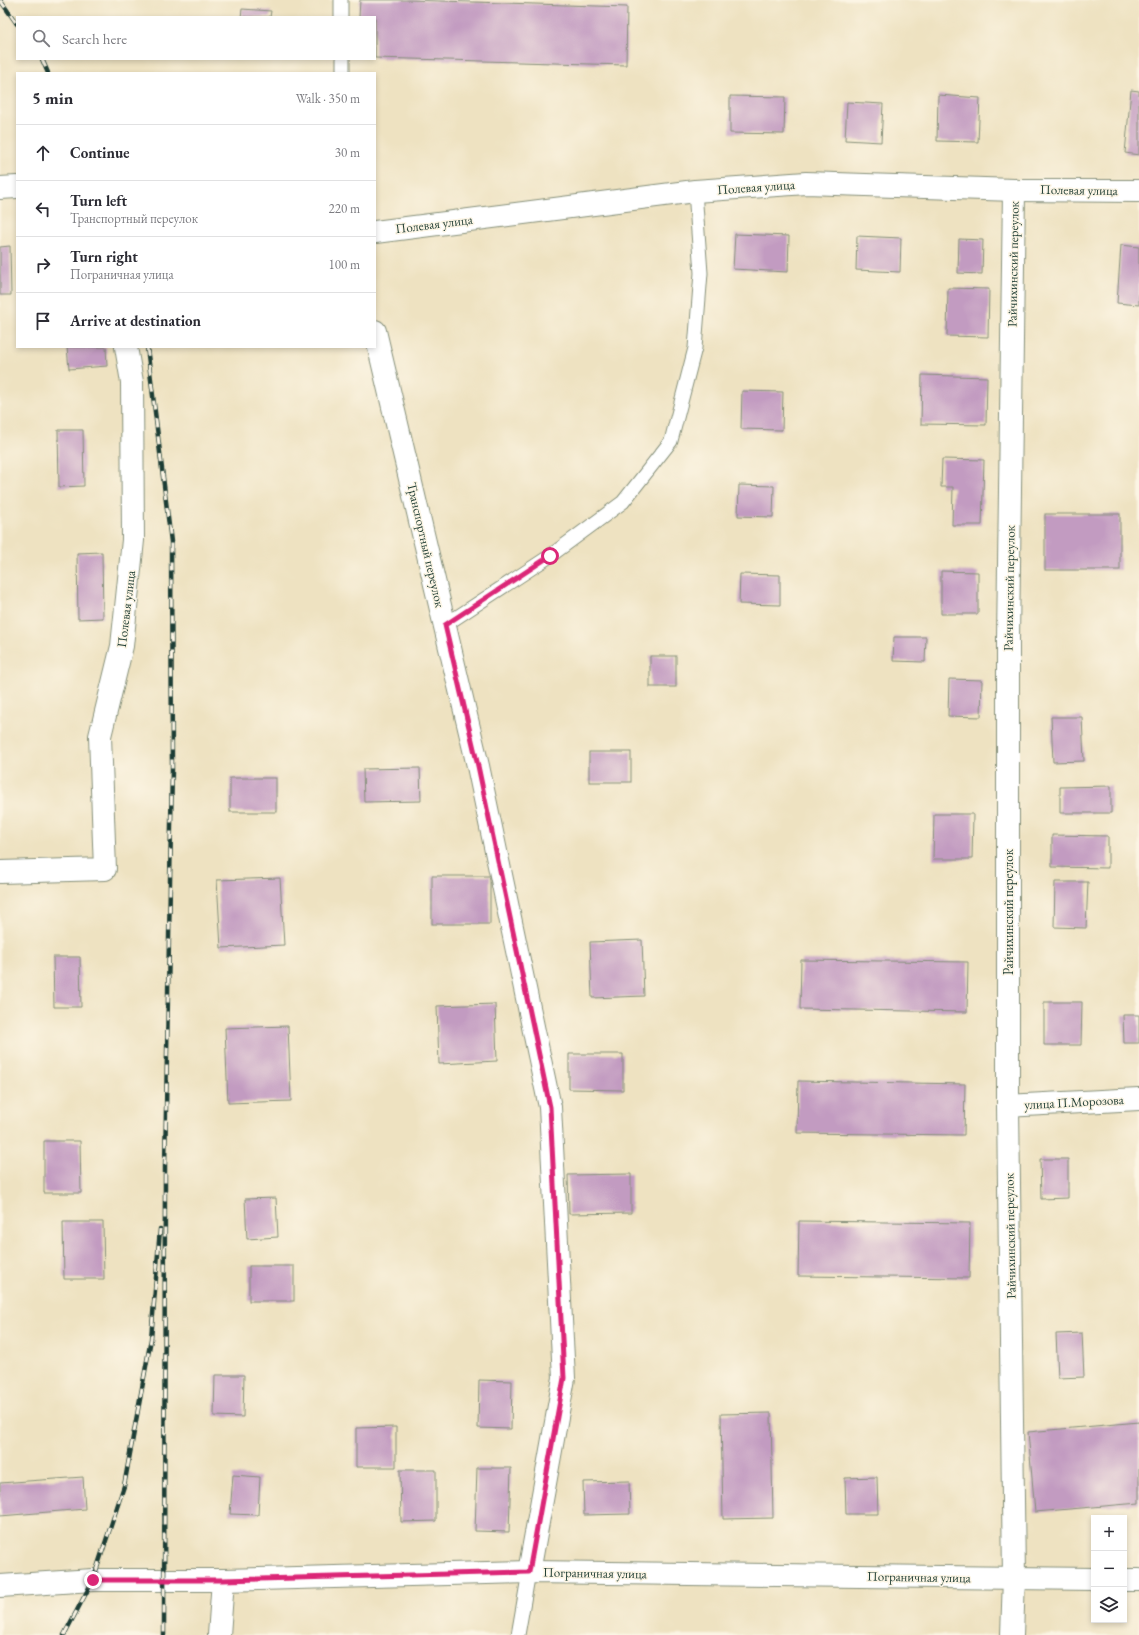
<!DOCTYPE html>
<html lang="en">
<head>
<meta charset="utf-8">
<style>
  body { margin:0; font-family:"EB Garamond",serif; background:#f2f2f3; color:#2b2b33 }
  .controls { position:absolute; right:12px; bottom:12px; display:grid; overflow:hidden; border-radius:0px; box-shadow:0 2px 6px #0003 }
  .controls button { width:36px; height:36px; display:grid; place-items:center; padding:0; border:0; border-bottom:1px solid #e1e1e2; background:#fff; color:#2b2b33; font:20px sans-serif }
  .stop { position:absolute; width:12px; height:12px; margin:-9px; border:3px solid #db2777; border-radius:50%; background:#fff }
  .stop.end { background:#db2777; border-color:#fff; box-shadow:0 1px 4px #0008 }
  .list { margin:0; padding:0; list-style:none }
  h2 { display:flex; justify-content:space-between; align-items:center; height:52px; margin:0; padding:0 16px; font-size:17px }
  h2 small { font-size:13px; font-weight:400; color:#7c7c81 }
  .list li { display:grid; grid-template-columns:26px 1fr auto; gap:12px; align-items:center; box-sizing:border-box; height:56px; padding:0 16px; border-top:1px solid #e1e1e2 }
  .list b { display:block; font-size:15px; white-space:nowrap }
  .list p { margin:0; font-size:13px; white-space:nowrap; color:#7c7c81 }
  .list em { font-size:13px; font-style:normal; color:#7c7c81 }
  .icon { flex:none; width:22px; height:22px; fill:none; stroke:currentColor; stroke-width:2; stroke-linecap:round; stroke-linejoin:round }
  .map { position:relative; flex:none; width:1139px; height:1635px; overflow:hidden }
  .search { position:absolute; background:#fff; box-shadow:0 2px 6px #0003; left:16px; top:16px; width:360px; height:44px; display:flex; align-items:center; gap:10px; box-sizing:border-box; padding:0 14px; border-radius:0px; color:#7c7c81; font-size:15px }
  .panel { position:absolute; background:#fff; box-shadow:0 2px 6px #0003; left:16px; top:72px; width:360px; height:276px; border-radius:0px }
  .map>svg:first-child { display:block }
</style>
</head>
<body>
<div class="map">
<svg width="1139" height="1635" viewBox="0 0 1139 1635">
  <rect width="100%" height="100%" fill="#fcf5e5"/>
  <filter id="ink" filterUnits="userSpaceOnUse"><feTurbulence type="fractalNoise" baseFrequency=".025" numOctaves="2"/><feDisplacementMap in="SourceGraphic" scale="8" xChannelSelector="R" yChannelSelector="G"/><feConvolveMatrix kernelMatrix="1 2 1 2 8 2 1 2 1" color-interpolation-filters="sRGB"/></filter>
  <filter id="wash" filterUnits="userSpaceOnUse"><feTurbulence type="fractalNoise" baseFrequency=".012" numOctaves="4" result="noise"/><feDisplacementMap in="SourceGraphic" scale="16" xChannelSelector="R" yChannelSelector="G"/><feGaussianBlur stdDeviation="0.9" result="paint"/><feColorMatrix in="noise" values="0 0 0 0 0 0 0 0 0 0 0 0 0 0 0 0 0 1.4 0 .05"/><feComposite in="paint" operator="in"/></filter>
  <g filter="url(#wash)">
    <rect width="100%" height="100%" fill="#eee2c1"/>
    <g id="blocks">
      <!-- building -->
      <g fill="#c29bc1">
        <polygon points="360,0 411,0 627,7 626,65 375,58 375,17 359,17"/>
        <polygon points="242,9 271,11 270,17 241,17"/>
        <polygon points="1131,90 1139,91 1139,155 1125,153"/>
        <polygon points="938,95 980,98 978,142 937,141"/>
        <polygon points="730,96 785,97 784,134 730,133"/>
        <polygon points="847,102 883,104 881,142 845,140"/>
        <polygon points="735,234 789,236 788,272 733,269"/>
        <polygon points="857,236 901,238 900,272 856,270"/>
        <polygon points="959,239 983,240 982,274 958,273"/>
        <polygon points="1121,245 1139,247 1139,305 1117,303"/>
        <polygon points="10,246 11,295 0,295 0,247"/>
        <polygon points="948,288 989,289 988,337 947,336"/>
        <polygon points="67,347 106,347 107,366 69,369"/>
        <polygon points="922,375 987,377 986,425 921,424"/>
        <polygon points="742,391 783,392 782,430 741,429"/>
        <polygon points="58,430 83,430 84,486 59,487"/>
        <polygon points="942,459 984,460 982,525 952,525 953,487 941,487"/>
        <polygon points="739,485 774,486 773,517 738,516"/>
        <rect x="1045" y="514" width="75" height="56"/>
        <polygon points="102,552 103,618 78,619 77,553"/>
        <polygon points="941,571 978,572 978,614 941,614"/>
        <polygon points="740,574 780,575 780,605 739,604"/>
        <polygon points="894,637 926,637 925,662 893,661"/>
        <rect x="650" y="656" width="26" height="31"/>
        <polygon points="949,679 982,680 981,717 948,716"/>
        <polygon points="1051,717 1082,717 1084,761 1053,762"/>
        <rect x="589" y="752" width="42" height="30"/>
        <polygon points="420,768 421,801 364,802 363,769"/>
        <rect x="230" y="778" width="46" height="34"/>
        <polygon points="1111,786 1111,813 1060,813 1060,787"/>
        <polygon points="934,814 973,814 972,859 933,859"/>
        <polygon points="1052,835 1108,836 1108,868 1052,867"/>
        <rect x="432" y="876" width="58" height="48"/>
        <polygon points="280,878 284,945 221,948 217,880"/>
        <polygon points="1055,882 1088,882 1086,928 1054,927"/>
        <polygon points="642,940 644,996 592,998 590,942"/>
        <polygon points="53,957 80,957 81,1007 54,1007"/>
        <polygon points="801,960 968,962 967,1012 800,1009"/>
        <polygon points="1044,1002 1082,1002 1081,1045 1044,1045"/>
        <polygon points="495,1004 497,1061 439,1064 437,1006"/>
        <polygon points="1123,1015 1139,1015 1139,1043 1124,1043"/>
        <polygon points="288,1026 291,1101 228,1103 225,1028"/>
        <polygon points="569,1054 623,1054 623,1090 569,1089"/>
        <polygon points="798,1081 965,1084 964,1135 797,1133"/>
        <polygon points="44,1141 80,1141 81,1193 44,1193"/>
        <polygon points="1040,1159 1068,1159 1068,1198 1041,1199"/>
        <polygon points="631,1174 631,1213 569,1214 568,1175"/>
        <polygon points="276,1198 278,1237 247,1239 245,1199"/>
        <polygon points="799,1221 970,1223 969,1278 798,1276"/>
        <polygon points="63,1222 103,1222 104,1279 64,1279"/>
        <rect x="249" y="1266" width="45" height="35"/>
        <polygon points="1082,1333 1084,1377 1058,1378 1056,1334"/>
        <polygon points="215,1375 244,1375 243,1417 214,1416"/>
        <polygon points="479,1380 512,1381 511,1429 478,1428"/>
        <polygon points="771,1413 773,1518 723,1519 721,1414"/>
        <polygon points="1139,1422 1139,1503 1035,1512 1028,1432"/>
        <polygon points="396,1427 396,1467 356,1467 356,1428"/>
        <polygon points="477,1468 511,1468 509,1532 475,1531"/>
        <polygon points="400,1470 436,1470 436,1521 401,1522"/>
        <polygon points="233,1475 260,1477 258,1515 230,1514"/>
        <polygon points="83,1477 85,1509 0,1516 0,1483"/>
        <polygon points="877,1477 878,1514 846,1514 845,1478"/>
        <polygon points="629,1481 630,1514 584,1515 583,1482"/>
      </g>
    </g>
  </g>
  <g filter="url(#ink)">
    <use href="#blocks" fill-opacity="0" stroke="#86907a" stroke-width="1"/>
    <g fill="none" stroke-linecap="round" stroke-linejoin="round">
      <!-- lane casing -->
      <g stroke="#86907a" stroke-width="15">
        <g id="lane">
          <polyline points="341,0 341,17"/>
          <polyline points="343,59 343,73"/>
          <polyline points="445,625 550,556 623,502 671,441 695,348 701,273 695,191"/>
          <polyline points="518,1635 529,1572"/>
        </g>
      </g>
      <!-- street casing -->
      <g stroke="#86907a" stroke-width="24">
        <g id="street">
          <polyline points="0,188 17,187"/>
          <polyline points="375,232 695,191 806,183 1014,190 1139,191"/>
          <polyline points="375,331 478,766 550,1107 564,1378 529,1572"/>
          <polyline points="0,872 105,869 100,736 122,646 133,540 132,382 126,347"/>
          <polyline points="1008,1106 1139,1099"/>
          <polyline points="1124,1580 1139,1580"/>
          <polyline points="0,1586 93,1580 223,1580 529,1572 1094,1579"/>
          <polyline points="219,1635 223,1580"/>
          <polyline points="1012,1635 1014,1578 1008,1106 1008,640 1014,190"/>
        </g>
      </g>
      <!-- lane -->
      <use href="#lane" stroke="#fff" stroke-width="13"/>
      <!-- street -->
      <use href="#street" stroke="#fff" stroke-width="22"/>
      <!-- rail casing -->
      <g stroke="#1f3d34" stroke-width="4.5">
        <g id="rail">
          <polyline points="0,0 17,24"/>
          <polyline points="42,59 48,73"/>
          <polyline points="147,347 171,542 172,768 165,1167 164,1635"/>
          <polyline points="64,1635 93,1580 124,1486 151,1339 160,1229"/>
        </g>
      </g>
      <!-- rail -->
      <use href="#rail" stroke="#fcf5e5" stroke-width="3" stroke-dasharray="9" stroke-linecap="butt"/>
    </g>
  </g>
  <g fill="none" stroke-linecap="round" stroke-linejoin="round" filter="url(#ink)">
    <!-- route -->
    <polyline stroke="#db2777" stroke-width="5" points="93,1580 223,1580 529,1572 564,1378 550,1107 478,766 445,625 550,556"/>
  </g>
  <g text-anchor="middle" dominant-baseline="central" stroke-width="3" stroke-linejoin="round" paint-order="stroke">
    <!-- street labels -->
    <g font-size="13" fill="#1f3d34" stroke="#fcf5e5">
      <text transform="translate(756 187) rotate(-4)">Полевая улица</text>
      <text transform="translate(1079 190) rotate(1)">Полевая улица</text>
      <text transform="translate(434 224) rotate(-7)">Полевая улица</text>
      <text transform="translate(1013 264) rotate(-89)">Райчихинский переулок</text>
      <text transform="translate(426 545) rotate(77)">Транспортный переулок</text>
      <text transform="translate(1009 588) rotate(-89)">Райчихинский переулок</text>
      <text transform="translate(126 609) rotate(-83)">Полевая улица</text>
      <text transform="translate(1008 912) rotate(-90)">Райчихинский переулок</text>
      <text transform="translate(1074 1102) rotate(-3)">улица П.Морозова</text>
      <text transform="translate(1010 1236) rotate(-91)">Райчихинский переулок</text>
      <text transform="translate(595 1573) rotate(1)">Пограничная улица</text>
      <text transform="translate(919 1577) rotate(1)">Пограничная улица</text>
    </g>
  </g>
</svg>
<div class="controls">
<button>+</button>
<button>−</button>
<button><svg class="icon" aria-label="layers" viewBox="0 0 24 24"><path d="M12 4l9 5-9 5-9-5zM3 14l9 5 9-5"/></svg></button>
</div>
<div class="stop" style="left:550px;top:556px"></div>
<div class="stop end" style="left:93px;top:1580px"></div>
<div class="search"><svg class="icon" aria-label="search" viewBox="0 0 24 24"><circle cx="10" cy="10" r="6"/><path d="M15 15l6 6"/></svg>Search here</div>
<section class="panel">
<h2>5 min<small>Walk · 350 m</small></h2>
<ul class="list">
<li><svg class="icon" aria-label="ahead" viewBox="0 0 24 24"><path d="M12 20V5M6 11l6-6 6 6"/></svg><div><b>Continue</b></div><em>30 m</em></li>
<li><svg class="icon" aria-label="left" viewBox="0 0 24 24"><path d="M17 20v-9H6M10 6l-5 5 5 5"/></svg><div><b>Turn left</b><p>Транспортный переулок</p></div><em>220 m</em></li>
<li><svg class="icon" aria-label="right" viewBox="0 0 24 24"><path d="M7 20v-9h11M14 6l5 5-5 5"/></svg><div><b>Turn right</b><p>Пограничная улица</p></div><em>100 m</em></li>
<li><svg class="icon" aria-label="arrive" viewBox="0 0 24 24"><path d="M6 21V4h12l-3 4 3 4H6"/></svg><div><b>Arrive at destination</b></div></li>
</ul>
</section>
</div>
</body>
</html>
